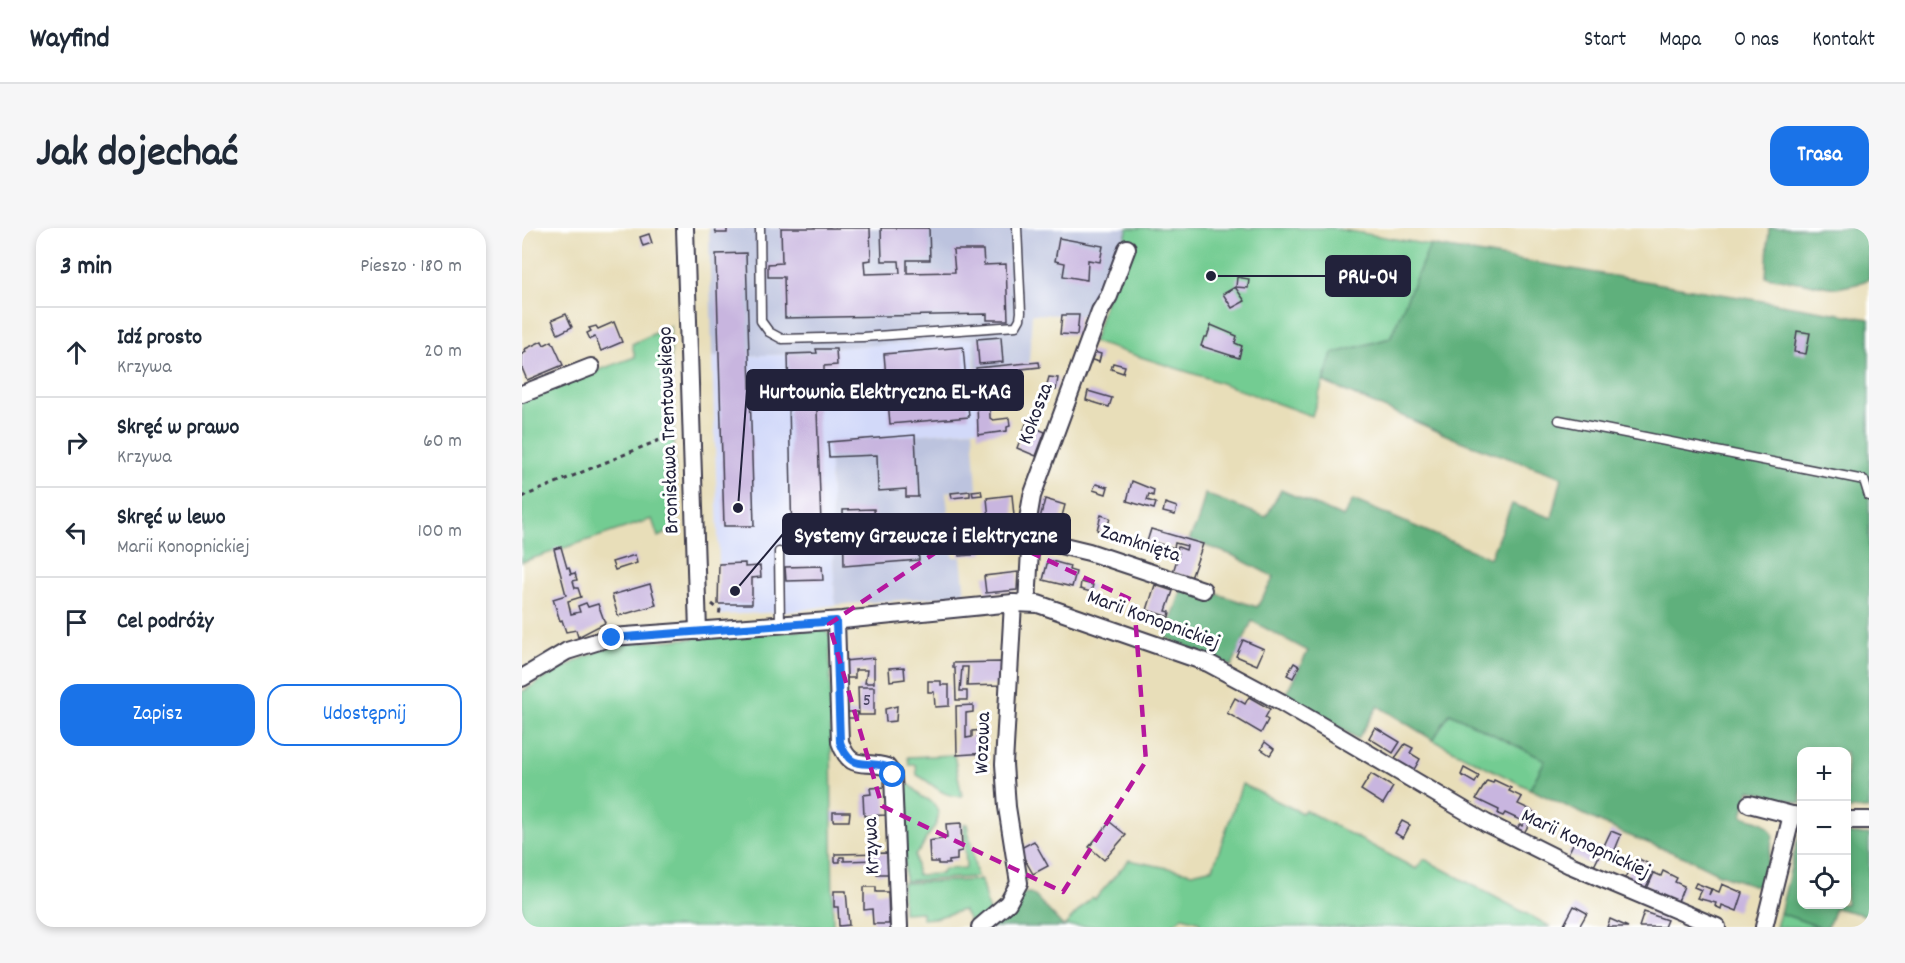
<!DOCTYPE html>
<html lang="pl">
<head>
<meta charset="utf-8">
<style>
  body { margin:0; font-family:Dekko,sans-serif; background:#f6f6f7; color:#1f2937 }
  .controls { position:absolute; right:18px; bottom:18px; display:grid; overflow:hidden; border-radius:12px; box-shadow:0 3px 9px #0003 }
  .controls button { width:54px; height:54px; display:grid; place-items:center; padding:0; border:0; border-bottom:2px solid #e0e1e3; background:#fff; color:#1f2937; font:30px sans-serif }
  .stop { position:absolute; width:18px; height:18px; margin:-14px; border:4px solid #1a73e8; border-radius:50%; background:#fff }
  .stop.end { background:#1a73e8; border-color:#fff; box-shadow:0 2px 6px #0008 }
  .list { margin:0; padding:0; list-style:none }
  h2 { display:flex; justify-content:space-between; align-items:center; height:78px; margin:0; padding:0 24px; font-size:26px }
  h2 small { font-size:20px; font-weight:400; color:#747a83 }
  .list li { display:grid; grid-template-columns:39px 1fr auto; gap:18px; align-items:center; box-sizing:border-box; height:90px; padding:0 24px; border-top:2px solid #e0e1e3 }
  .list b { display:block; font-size:22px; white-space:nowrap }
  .list p { margin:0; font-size:20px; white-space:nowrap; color:#747a83 }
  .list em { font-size:20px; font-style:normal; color:#747a83 }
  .actions { display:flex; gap:12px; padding:18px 24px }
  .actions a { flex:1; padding:14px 0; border:2px solid #1a73e8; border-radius:18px; text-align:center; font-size:21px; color:#1a73e8 }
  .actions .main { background:#1a73e8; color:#fff }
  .icon { flex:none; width:33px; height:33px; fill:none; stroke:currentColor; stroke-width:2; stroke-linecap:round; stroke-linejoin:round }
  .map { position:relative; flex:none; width:1347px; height:699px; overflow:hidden; border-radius:18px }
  header { display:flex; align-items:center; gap:36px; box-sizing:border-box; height:84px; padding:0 30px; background:#fff; border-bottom:2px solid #e0e1e3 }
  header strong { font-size:28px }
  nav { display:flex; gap:33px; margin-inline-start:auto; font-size:21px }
  .intro { display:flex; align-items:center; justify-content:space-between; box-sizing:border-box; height:144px; padding:0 36px }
  h1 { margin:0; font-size:42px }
  .button { padding:15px 27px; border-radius:18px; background:#1a73e8; color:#fff; font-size:21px; font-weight:700 }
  main { display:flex; gap:36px; padding:0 36px }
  aside { flex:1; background:#fff; border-radius:18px; box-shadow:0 3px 9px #0003 }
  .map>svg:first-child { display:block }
</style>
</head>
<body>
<header>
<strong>Wayfind</strong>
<nav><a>Start</a><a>Mapa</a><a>O nas</a><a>Kontakt</a></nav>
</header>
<div class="intro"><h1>Jak dojechać</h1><a class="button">Trasa</a></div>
<main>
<aside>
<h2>3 min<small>Pieszo · 180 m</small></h2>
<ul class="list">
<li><svg class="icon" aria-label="ahead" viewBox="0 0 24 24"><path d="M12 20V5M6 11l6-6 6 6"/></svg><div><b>Idź prosto</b><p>Krzywa</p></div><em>20 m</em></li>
<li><svg class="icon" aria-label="right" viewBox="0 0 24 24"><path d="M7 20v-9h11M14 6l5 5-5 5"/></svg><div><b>Skręć w prawo</b><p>Krzywa</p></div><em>60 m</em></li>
<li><svg class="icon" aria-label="left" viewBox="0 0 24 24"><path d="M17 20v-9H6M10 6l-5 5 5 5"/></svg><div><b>Skręć w lewo</b><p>Marii Konopnickiej</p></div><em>100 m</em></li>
<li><svg class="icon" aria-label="arrive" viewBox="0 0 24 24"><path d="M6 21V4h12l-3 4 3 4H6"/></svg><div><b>Cel podróży</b></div></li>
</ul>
<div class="actions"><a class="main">Zapisz</a><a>Udostępnij</a></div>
</aside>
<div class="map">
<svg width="1347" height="699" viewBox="0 0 1347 699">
  <rect width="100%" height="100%" fill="#fff"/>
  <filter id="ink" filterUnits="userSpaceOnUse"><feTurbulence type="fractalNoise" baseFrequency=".0167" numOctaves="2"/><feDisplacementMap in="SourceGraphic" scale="12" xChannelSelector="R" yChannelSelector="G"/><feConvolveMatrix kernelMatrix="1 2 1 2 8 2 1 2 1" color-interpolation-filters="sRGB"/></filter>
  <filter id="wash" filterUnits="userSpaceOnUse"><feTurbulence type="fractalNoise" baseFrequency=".008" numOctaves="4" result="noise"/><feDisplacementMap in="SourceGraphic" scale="24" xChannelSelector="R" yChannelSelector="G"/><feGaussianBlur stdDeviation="1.35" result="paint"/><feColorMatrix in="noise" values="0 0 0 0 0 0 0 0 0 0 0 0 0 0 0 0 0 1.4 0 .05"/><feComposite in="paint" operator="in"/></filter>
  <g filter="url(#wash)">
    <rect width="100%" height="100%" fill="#e8deb9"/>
    <!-- built -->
    <polygon fill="#d2d9f9" points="451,110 457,201 307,215 313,377 266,384 197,387 197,336 190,129 294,125 294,121"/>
    <!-- industrial -->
    <g fill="#bcc3de">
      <polygon points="187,0 606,0 571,88 510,86 507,135 454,140 451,110 295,121 295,125 190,129"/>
      <polygon points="451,202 455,261 424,264 431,329 439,329 443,367 313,377 307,214"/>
    </g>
    <!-- green -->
    <g fill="#73cc92" stroke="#4a7766" stroke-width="1.5">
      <polygon points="606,0 810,0 908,17 868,110 810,126 790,188 685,150 571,114"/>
      <polygon points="148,98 155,300 136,309 130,291 0,334 0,172 32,158 113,129 110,116"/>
      <path d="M 284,402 L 303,402 L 308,408 L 311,699 L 0,699 L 0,464 C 32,445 61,427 97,416 Z"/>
      <polygon points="928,485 1023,532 1008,561 911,512"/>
      <path d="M 432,527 L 440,568 C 418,569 413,556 395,547 L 394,537 L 387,537 L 386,529 Z"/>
      <path d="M 381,554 C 390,557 393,561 399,568 C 404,572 402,569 407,572 C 423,583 415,597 406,608 C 400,615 402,621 393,626 L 395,647 L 419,646 L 422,641 L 444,640 L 442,596 L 445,596 L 455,649 L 383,653 Z"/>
      <polygon points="720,556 780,585 783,582 894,641 902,631 1029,699 677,699 678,694 661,689 648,699 542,698 570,669 573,671 607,632 670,645 691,640"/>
      <polygon points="459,652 467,684 451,698 441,682 413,690 400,691 400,684 381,685 380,655"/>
      <polygon points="1258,685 1298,699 1254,699"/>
    </g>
    <!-- forest -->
    <g fill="#5eb07c" stroke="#40695c" stroke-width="1.5">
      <polygon points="1247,0 1347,0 1347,51 1335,56 1315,60 1244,49"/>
      <path d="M 908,17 L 1347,91 L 1347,581 L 1325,581 L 1324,524 L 1280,524 L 1279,575 L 1227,562 L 1220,588 C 1233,592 1246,593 1251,608 L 1240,660 L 1197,646 L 1165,630 L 1103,606 L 1008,561 L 1023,532 L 928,485 L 911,512 L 856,478 L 836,511 L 763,467 L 786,423 L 730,393 L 710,438 L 643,409 L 662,355 L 735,379 L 752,349 L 710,327 L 667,312 L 676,293 L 683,266 L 744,289 L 759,262 L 821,289 L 831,272 L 968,330 L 990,276 L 1030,290 L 1040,249 L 938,213 L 802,154 L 810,126 L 868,110 Z"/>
      <polygon points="1325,606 1347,606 1347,688 1313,680 1306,699 1298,699 1258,685 1275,614 1279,608 1280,676 1324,676"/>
      <polygon points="504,665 508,665 513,668 542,699 465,699 497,669"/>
    </g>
    <g id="blocks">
      <!-- building -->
      <g fill="#c8b5df">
        <polygon points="193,0 205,0 205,5 194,5"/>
        <polygon points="259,0 348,0 349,32 342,33 343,46 378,45 377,33 360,33 359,0 407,0 408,32 385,32 385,45 433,44 431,22 461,22 462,37 484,36 486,92 465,92 465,86 263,90 262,49 246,49 246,36 260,35"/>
        <polygon points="127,6 130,15 121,18 118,9"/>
        <polygon points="537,10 581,18 578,34 566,32 565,52 541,48 543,35 533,33"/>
        <polygon points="224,25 232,298 202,298 194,26"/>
        <polygon points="715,49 727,51 726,60 714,59"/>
        <polygon points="713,59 723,73 710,80 701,66"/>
        <polygon points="44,86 50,99 36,106 30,92"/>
        <polygon points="540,87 557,87 555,107 538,106"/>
        <polygon points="92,94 100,114 79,123 73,109 68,111 65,105 69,103 67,100 74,98 76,101"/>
        <polygon points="689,97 715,108 713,115 720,118 717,130 679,118 682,109 685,109"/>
        <polygon points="1275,103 1288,105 1284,126 1272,124"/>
        <polygon points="479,109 481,134 457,136 455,111"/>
        <polygon points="20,113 22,117 30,113 41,137 5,152 0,140 0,126 4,124 3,121"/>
        <polygon points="441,119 447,189 368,196 362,126"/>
        <polygon points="294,121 314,121 315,137 302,138 302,154 294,154 299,296 288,296 288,314 270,315 266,126 295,125"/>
        <polygon points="569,123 579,126 577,134 567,131"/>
        <polygon points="517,134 518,139 500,141 501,144 469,147 467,150 468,190 471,192 487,190 488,198 485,199 485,203 456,207 454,140"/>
        <polygon points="591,135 603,138 601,145 589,141"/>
        <polygon points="527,149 536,150 534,162 524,160"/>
        <polygon points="566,163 590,170 587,179 564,172"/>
        <polygon points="504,196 523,204 514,228 495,220"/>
        <polygon points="393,207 396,269 384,269 384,261 356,263 355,227 307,229 306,214"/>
        <polygon points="610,253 632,262 631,268 627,266 625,272 634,275 632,281 605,273"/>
        <polygon points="574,256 586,259 584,266 571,262"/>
        <polygon points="459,262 460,267 451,268 450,263"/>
        <polygon points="448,263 448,268 430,270 429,265"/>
        <polygon points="490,267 494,309 475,311 473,290 467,291 465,270"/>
        <polygon points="523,271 543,277 535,307 515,302"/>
        <polygon points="643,275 655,279 653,287 641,284"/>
        <polygon points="352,281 353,296 394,295 397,332 322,338 321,282"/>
        <polygon points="579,287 588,290 584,305 575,302"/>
        <polygon points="629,301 681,316 669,350 651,344 657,325 654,324 656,319 664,322 665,318 653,315 652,320 634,315 633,320 624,317"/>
        <polygon points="39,319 45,340 47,339 49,346 53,345 55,352 51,353 53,360 56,360 59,369 46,373 49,386 58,384 56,378 64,375 66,379 76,376 83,395 56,409 54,402 44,404 40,392 38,393 31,371 44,367 32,321"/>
        <polygon points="460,321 461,326 437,328 436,323"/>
        <polygon points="113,327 115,335 93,342 90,334"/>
        <polygon points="526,332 548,338 547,342 554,344 550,359 521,352"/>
        <polygon points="223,335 223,339 238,338 239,349 230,350 230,376 196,376 197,336"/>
        <polygon points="300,338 301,352 264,353 263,339"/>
        <polygon points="496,344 495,362 464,365 462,348"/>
        <polygon points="559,354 571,357 569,364 558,361"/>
        <polygon points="128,356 134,377 96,388 90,367"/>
        <polygon points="633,357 651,363 644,383 648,384 647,389 625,382"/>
        <polygon points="721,412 742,421 735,437 714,428"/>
        <polygon points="352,430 352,455 343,455 345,442 333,442 333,450 321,450 322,433"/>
        <polygon points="479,434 478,457 445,458 446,439 440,439 438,463 445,463 445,472 434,472 433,440 431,440 431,435"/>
        <polygon points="772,435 777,438 771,450 765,447"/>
        <polygon points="382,439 383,451 368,453 367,440"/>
        <polygon points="406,453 419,453 419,457 427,457 427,478 413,479 412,464 406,464"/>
        <polygon points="336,459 352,459 352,487 337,487"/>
        <polygon points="727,469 748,481 743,490 746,492 739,505 705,485 713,470 723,476"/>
        <polygon points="451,477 451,484 444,485 444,510 450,509 450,503 464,502 465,525 435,527 434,478"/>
        <polygon points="375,478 374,493 364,494 363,481"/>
        <polygon points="323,484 336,484 335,490 323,490"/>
        <polygon points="853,499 878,514 871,525 847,510"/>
        <polygon points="743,514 752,521 748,527 739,521"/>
        <polygon points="883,516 891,520 888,525 898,531 890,545 871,533"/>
        <polygon points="942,540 957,548 953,555 939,547"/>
        <polygon points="849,546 871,559 861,576 839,562"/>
        <polygon points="972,552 989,560 987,563 1000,569 996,576 1007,581 1000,593 983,585 981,588 976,586 977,582 954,571 965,553 971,555"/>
        <polygon points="363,559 364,587 342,588 341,567 349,566 348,560"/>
        <polygon points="1008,582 1013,585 1001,607 994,603 998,596 1000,598"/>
        <polygon points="311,584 328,584 327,593 311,593"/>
        <polygon points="880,593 888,597 881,610 873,605"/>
        <polygon points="588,594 604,607 582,632 567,619"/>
        <polygon points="439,595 440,623 435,624 435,632 427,633 427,636 416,636 416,634 408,634 407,613 425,610 424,596"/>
        <polygon points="1089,603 1099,607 1090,629 1079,624"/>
        <polygon points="1054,610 1080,622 1072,638 1046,626"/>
        <polygon points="512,613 526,638 511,646 497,621"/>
        <polygon points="365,625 366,646 355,646 354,632 322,633 322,629 318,629 318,634 313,634 313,626"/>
        <polygon points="1117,631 1129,637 1126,642 1131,645 1123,661 1102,652 1110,635 1114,636"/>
        <polygon points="1141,643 1155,650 1153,654 1162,658 1155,676 1124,663 1132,645 1139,648"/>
        <polygon points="1174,655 1189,661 1187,667 1190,661 1197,664 1200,656 1221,665 1215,683 1200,677 1199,681 1193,678 1194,675 1175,670 1179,662 1172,659"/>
        <polygon points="342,659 354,659 354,664 366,664 367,696 351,696 350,681 342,682"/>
        <polygon points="312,663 324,663 327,697 317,698 316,679 312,679"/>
        <polygon points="1052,678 1065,685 1057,699 1046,699 1042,697"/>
        <polygon points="1122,684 1145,692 1142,699 1117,699"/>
        <polygon points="1088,691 1106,699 1085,699"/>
      </g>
    </g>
  </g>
  <g filter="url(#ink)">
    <use href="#blocks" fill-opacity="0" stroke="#403e4e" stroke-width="1.5"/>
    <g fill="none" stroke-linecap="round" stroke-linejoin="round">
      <!-- service casing -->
      <g stroke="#403e4e" stroke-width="11">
        <g id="service">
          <polyline points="238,0 239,93 247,104 260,111 341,109 494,98 498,91 499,84 495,0"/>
          <polyline points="1037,192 1342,252 1347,268"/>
          <polyline points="257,324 258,397"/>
        </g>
      </g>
      <!-- minor casing -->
      <g stroke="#403e4e" stroke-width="20">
        <g id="minor">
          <polyline points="163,0 176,403"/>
          <polyline points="0,166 69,139"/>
          <polyline points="506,313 513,311 567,324 681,362"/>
          <polyline points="505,375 508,323 504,303 510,268 578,83 587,68 605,20"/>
          <path d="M 314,393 L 318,514 C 329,545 342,531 365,539 L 371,547 L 377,699"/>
          <polyline points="0,450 45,423 90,409 320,392 491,375 516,376 686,435 759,474 964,595 1048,637 1195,699"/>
          <polyline points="1227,576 1270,587"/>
          <polyline points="1324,592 1347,592"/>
          <polyline points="458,699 486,675 497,655 485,579 482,536 491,375"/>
          <polyline points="1242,699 1270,587 1280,588"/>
        </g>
      </g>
      <!-- path -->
      <g stroke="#403e4e" stroke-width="3" stroke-dasharray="4.5 4.5" stroke-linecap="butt">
        <polyline points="0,269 147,208"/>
        <polyline points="190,376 198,382 197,387"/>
      </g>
      <!-- service -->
      <use href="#service" stroke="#fff" stroke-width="8"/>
      <!-- minor -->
      <use href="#minor" stroke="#fff" stroke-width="16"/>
    </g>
  </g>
  <g fill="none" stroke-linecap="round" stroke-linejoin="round" filter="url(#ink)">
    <!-- route -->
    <path stroke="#1a73e8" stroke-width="8" d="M 90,410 L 314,393 L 318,514 C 329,545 342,531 365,539 L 371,547"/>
  </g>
  <!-- marked area -->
  <path fill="none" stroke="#b5179e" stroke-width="4.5" stroke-dasharray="12 8" stroke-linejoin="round" d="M 453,298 L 612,373 L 624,533 L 541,664 L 360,578 L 307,396 Z"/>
  <g text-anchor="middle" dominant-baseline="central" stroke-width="6" stroke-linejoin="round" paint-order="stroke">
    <!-- number labels -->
    <g font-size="18" fill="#4c4764">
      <text x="345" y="473">5</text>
    </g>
    <!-- street labels -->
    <g font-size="21" fill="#22223b" stroke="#fff">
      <text transform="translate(515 186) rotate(-69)">Kokosza</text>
      <text transform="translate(148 202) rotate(-92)">Bronisława Trentowskiego</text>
      <text transform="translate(618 317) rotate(18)">Zamknięta</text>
      <text transform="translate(631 393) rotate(20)">Marii Konopnickiej</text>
      <text transform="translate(462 515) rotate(-88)">Wozowa</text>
      <text transform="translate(1063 617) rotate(25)">Marii Konopnickiej</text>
      <text transform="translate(351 618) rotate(-92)">Krzywa</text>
    </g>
  </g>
  <!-- callouts -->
  <path fill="none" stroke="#22223b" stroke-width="2" d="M689 48L804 48M216 280L225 162M213 363L261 306"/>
  <g fill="#22223b" stroke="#fff" stroke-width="2">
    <circle cx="689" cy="48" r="6"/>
    <circle cx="216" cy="280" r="6"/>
    <circle cx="213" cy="363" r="6"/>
  </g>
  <g fill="#22223b" stroke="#22223b" stroke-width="2">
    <rect x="804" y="28" width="84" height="40" rx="6"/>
    <rect x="225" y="142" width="276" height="40" rx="6"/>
    <rect x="261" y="286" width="287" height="40" rx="6"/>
  </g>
  <g font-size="22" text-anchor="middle" font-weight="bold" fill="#fff">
    <text x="846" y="55">PRU-04</text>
    <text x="363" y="170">Hurtownia Elektryczna EL-KAG</text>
    <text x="404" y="314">Systemy Grzewcze i Elektryczne</text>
  </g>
</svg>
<div class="controls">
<button>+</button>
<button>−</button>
<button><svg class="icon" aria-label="locate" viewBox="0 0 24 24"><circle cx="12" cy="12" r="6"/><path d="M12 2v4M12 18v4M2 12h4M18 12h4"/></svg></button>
</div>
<div class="stop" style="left:371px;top:547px"></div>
<div class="stop end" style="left:90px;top:410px"></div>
</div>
</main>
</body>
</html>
